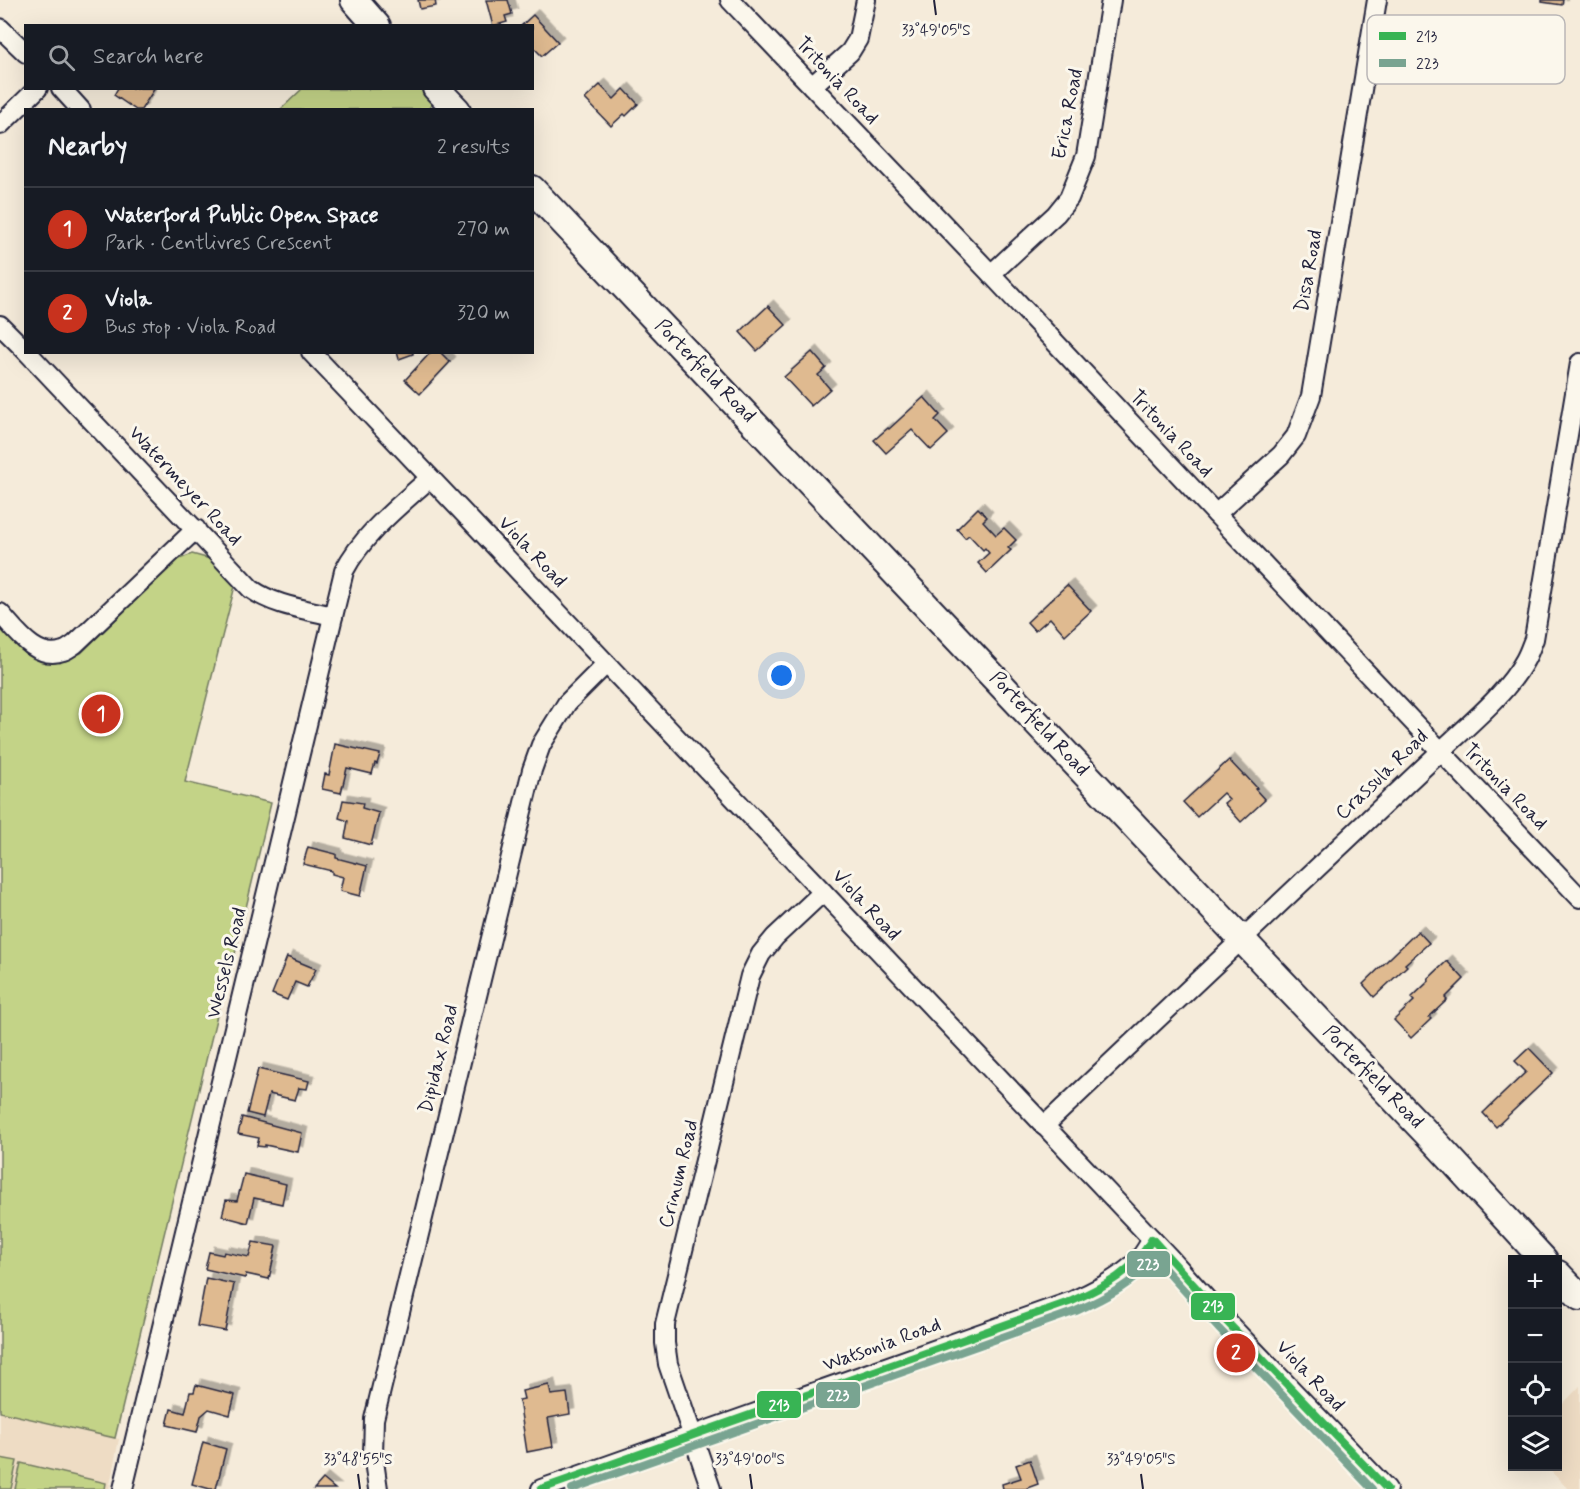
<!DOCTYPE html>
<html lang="en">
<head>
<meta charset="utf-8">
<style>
  body { margin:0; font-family:Mynerve,sans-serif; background:#242831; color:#f1f3f6 }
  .controls { position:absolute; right:18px; bottom:18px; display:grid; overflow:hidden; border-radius:0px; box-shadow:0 6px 24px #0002 }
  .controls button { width:54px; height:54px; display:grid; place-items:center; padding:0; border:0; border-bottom:2px solid #363941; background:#171b24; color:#f1f3f6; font:30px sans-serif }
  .you { position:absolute; left:782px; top:676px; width:21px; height:21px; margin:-15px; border:4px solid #fff; border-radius:50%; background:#1a73e8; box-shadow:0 0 0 9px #1a73e833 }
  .badge { display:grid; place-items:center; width:39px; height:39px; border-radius:50%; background:#c8321e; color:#fff; font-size:20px; font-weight:700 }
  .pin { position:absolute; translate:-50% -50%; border:3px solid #fff; box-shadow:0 2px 6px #0006 }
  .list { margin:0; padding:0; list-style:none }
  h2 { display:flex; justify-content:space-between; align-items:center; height:78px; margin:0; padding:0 24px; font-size:26px }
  h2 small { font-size:20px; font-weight:400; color:#9ea1a6 }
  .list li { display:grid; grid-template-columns:39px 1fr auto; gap:18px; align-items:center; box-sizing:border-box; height:84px; padding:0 24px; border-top:2px solid #363941 }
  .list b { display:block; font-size:22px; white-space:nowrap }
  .list p { margin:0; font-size:20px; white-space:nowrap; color:#9ea1a6 }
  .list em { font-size:20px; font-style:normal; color:#9ea1a6 }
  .icon { flex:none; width:33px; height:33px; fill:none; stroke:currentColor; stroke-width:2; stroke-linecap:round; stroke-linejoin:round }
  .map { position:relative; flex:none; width:1580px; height:1489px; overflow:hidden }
  .search { position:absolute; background:#171b24; box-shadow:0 6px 24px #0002; left:24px; top:24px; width:510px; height:66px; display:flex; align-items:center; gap:15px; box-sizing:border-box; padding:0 21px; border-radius:0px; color:#9ea1a6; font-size:22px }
  .panel { position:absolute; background:#171b24; box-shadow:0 6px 24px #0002; left:24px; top:108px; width:510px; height:246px; border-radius:0px }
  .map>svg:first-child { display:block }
</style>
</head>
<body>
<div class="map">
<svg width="1580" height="1489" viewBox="0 0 1580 1489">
  <defs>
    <filter id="shadow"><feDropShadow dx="5.5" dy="-5.5" stdDeviation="0" flood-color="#0004"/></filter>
  </defs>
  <rect width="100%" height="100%" fill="#f5ebda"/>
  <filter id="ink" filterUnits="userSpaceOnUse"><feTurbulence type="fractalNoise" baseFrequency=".0167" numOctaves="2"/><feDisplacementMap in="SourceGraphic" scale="12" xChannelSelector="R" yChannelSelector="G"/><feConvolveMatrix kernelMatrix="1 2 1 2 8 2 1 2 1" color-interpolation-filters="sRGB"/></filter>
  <g filter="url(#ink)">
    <!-- built -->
    <g fill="#eedcc4">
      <polygon points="1580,1386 1580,1489 1568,1489 1547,1467 1558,1466 1558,1409"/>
      <polygon points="0,1412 119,1439 109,1489 0,1489"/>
    </g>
    <!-- green -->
    <g fill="#c3d387" stroke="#727a61" stroke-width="1.5">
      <polygon points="302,89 424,89 436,101 428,109 280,110"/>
      <polygon points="192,554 210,559 235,586 185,782 271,803 233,962 230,961 115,1438 0,1412 0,626 26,654 55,663 81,653 177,560"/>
      <polygon points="0,1458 17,1461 11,1489 0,1489"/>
      <polygon points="21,1463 106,1483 105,1489 15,1489"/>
    </g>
    <!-- building -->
    <g fill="#dfba90" stroke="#22223b" stroke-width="1.5" filter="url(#shadow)">
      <polygon points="418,0 435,0 436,6 420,9"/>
      <polygon points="486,0 508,0 512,14 505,16 507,22 493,26"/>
      <polygon points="1542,0 1563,0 1562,5 1542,2"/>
      <polygon points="533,15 558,42 542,56 532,46 532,26 521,26"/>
      <polygon points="600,85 614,99 624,89 638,104 626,116 624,114 611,126 585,99"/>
      <polygon points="118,88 155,88 141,110 136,110 114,95"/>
      <polygon points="768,306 786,325 757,351 740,332"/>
      <polygon points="397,352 413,352 413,354 399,359"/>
      <polygon points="431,352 440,352 450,362 420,394 405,380"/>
      <polygon points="812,352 826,368 818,375 830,389 811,406 784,377"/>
      <polygon points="924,397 940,415 935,420 948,434 931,450 912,430 886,453 874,440 888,428 889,429"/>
      <polygon points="978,508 987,517 983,521 996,535 1004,528 1016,540 1008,548 1011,550 987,573 978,563 989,553 985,548 983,550 969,535 965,538 957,529"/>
      <polygon points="1067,585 1091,611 1065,635 1050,618 1035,631 1027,622"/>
      <polygon points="335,744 380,754 377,764 375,763 372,774 347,768 341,793 322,789 325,774 329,775"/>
      <polygon points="1229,760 1244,776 1245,775 1257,788 1255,789 1265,800 1241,822 1224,803 1229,799 1223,793 1197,817 1183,802"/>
      <polygon points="343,800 363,803 362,808 379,813 371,845 345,838 348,821 339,818"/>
      <polygon points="308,847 336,854 336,858 367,866 360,896 340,891 343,877 332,874 332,871 303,864"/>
      <polygon points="1418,931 1429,943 1405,964 1407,966 1374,997 1363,984"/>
      <polygon points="287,957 316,969 307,987 295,982 287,1000 272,994"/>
      <polygon points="1447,961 1464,979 1445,998 1447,1000 1429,1017 1431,1019 1411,1038 1394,1020 1414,1001 1411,998 1429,981 1428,979"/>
      <polygon points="1529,1048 1553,1073 1496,1127 1483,1113 1526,1072 1515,1061"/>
      <polygon points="258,1069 309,1081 307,1089 299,1088 295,1100 269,1094 263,1117 247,1113"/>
      <polygon points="242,1117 302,1133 298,1152 265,1145 265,1147 257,1146 259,1138 238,1134"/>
      <polygon points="244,1174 286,1184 282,1204 254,1198 248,1223 222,1216 226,1200 237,1201"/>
      <polygon points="253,1242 276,1246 269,1279 246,1274 245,1278 205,1269 209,1252 223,1255 224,1252 249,1257"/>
      <polygon points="206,1278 234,1284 225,1331 197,1326"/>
      <polygon points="196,1385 235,1395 230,1415 209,1409 201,1416 197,1432 167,1425 171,1409 185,1413 190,1392 194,1392"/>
      <polygon points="549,1385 551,1395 567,1393 570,1414 548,1418 553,1447 527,1452 519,1400 524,1399 522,1391"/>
      <polygon points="203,1442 226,1449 216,1489 210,1489 192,1484"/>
      <polygon points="1030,1460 1038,1484 1027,1488 1027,1489 1003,1489 1002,1484 1021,1478 1016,1465"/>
      <polygon points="323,1479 335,1489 314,1489"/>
    </g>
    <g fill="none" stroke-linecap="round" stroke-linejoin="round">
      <!-- street casing -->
      <g stroke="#22223b" stroke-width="22">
        <g id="street">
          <polyline points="730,0 991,274 1216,514 1580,898"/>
          <polyline points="0,28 26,53"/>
          <polyline points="812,86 850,52 858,39 866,0"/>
          <polyline points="61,88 81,110"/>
          <polyline points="0,125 38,88"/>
          <polyline points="991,274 1056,214 1069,198 1086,156 1111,0"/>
          <polyline points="0,325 26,351"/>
          <path d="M 27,352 L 251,589 C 275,606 305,609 333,616"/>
          <polyline points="311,352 1169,1257 1228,1323 1387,1489"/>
          <polyline points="1216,514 1281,455 1296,436 1311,396 1377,0"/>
          <path d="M 0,613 C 15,629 36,661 63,651 C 67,650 71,647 75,644 L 196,529"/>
          <path d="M 1044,1126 L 1440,752 C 1468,725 1507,694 1525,660 C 1529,653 1531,646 1534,639 L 1580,363"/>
          <path d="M 123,1489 L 344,571 C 363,534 399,506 430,478"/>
          <polyline points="378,1489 373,1454 374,1419 532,770 541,745 567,703 606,664"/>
          <path d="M 541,1489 L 1072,1301 C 1095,1291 1121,1278 1138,1260 C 1144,1254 1148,1246 1152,1239"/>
          <polyline points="711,1489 668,1364 665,1343 665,1324 750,976 761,954 775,937 823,892"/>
        </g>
      </g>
      <!-- secondary casing -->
      <g stroke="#22223b" stroke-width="30">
        <g id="secondary">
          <polyline points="354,0 377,26"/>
          <polyline points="436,88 457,110"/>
          <polyline points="532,189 1267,966 1436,1143 1544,1260"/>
          <polyline points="1558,1274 1580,1297"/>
        </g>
      </g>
      <!-- street -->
      <use href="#street" stroke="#fbf7ec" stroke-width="18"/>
      <!-- secondary -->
      <use href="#secondary" stroke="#fbf7ec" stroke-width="26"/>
      <!-- bus-1 casing -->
      <g stroke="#fbf7ec" stroke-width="12">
        <path id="bus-1" d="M 541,1489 L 1072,1301 C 1105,1286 1134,1272 1152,1239 L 1228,1323 L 1387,1489"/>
      </g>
      <!-- bus-2 casing -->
      <g stroke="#fbf7ec" stroke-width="12">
        <path id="bus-2" d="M 572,1489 L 1076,1311 C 1105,1298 1136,1283 1154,1257 L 1220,1330 L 1372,1489"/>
      </g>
      <!-- bus-1 -->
      <use href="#bus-1" stroke="#38b454" stroke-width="8"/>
      <!-- bus-2 -->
      <use href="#bus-2" stroke="#79a491" stroke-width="8"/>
    </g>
  </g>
  <!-- ticks -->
  <path fill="none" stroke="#22223b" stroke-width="2" d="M 934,0 L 936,15M 358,1474 L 360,1489M 750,1474 L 752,1489M 1141,1474 L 1143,1489"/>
  <g text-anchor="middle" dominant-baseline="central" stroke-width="6" stroke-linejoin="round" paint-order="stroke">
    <!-- street labels -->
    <g font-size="20" fill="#22223b" stroke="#fbf7ec">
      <text transform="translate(837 81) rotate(47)">Tritonia Road</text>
      <text transform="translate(1068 114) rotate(-79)">Erica Road</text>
      <text transform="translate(1309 271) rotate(-80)">Disa Road</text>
      <text transform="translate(705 371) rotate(46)">Porterfield Road</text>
      <text transform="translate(1171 434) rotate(47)">Tritonia Road</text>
      <text transform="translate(185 486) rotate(47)">Watermeyer Road</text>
      <text transform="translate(532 552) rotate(47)">Viola Road</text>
      <text transform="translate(1039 724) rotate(47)">Porterfield Road</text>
      <text transform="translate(1382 775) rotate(-44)">Crassula Road</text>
      <text transform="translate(1505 787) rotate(46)">Tritonia Road</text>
      <text transform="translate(866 905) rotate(47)">Viola Road</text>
      <text transform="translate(227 963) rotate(-76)">Wessels Road</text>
      <text transform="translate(439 1059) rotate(-76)">Dipidax Road</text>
      <text transform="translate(1373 1077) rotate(46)">Porterfield Road</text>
      <text transform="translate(679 1174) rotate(-76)">Crinum Road</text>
      <text transform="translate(882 1345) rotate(-20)">Watsonia Road</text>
      <text transform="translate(1310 1376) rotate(47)">Viola Road</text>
    </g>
  </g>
  <!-- legend -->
  <rect x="1367" y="15" width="198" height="69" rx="9" fill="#fbf7ec" stroke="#bab7b7" stroke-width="1.5"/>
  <rect x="1379" y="32" width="27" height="8" fill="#38b454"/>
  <rect x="1379" y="59" width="27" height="8" fill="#79a491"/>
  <g font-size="16" fill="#22223b">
    <text x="1416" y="42">213</text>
    <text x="1416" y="69">223</text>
  </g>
  <g font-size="15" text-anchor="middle" fill="#22223b" stroke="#fbf7ec" stroke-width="6" stroke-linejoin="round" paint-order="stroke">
    <text x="936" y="35">33°49'05"S</text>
    <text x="358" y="1464">33°48'55"S</text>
    <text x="750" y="1464">33°49'00"S</text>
    <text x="1141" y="1464">33°49'05"S</text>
  </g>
  <g stroke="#fbf7ec" stroke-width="2">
    <rect x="1126" y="1250" width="45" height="28" rx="6" fill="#79a491"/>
    <rect x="1190" y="1292" width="46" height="29" rx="6" fill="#38b454"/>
    <rect x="815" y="1381" width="46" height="28" rx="6" fill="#79a491"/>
    <rect x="756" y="1390" width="46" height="29" rx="6" fill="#38b454"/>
  </g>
  <g font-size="16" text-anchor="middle" font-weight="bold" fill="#fff">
    <text x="1148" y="1270">223</text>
    <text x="1213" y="1312">213</text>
    <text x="838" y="1401">223</text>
    <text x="779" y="1411">213</text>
  </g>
</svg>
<div class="controls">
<button>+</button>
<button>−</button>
<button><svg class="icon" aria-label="locate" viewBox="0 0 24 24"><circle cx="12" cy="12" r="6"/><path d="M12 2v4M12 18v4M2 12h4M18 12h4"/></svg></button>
<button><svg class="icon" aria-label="layers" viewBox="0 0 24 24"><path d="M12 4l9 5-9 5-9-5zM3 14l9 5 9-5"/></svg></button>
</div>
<div class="you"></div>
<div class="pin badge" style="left:101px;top:714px">1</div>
<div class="pin badge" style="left:1236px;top:1353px">2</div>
<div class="search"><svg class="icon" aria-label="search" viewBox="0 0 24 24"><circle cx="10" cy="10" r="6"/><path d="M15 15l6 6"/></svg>Search here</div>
<section class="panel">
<h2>Nearby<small>2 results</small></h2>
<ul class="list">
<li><span class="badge">1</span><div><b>Waterford Public Open Space</b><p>Park · Centlivres Crescent</p></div><em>270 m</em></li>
<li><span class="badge">2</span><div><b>Viola</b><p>Bus stop · Viola Road</p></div><em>320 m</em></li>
</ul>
</section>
</div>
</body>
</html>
